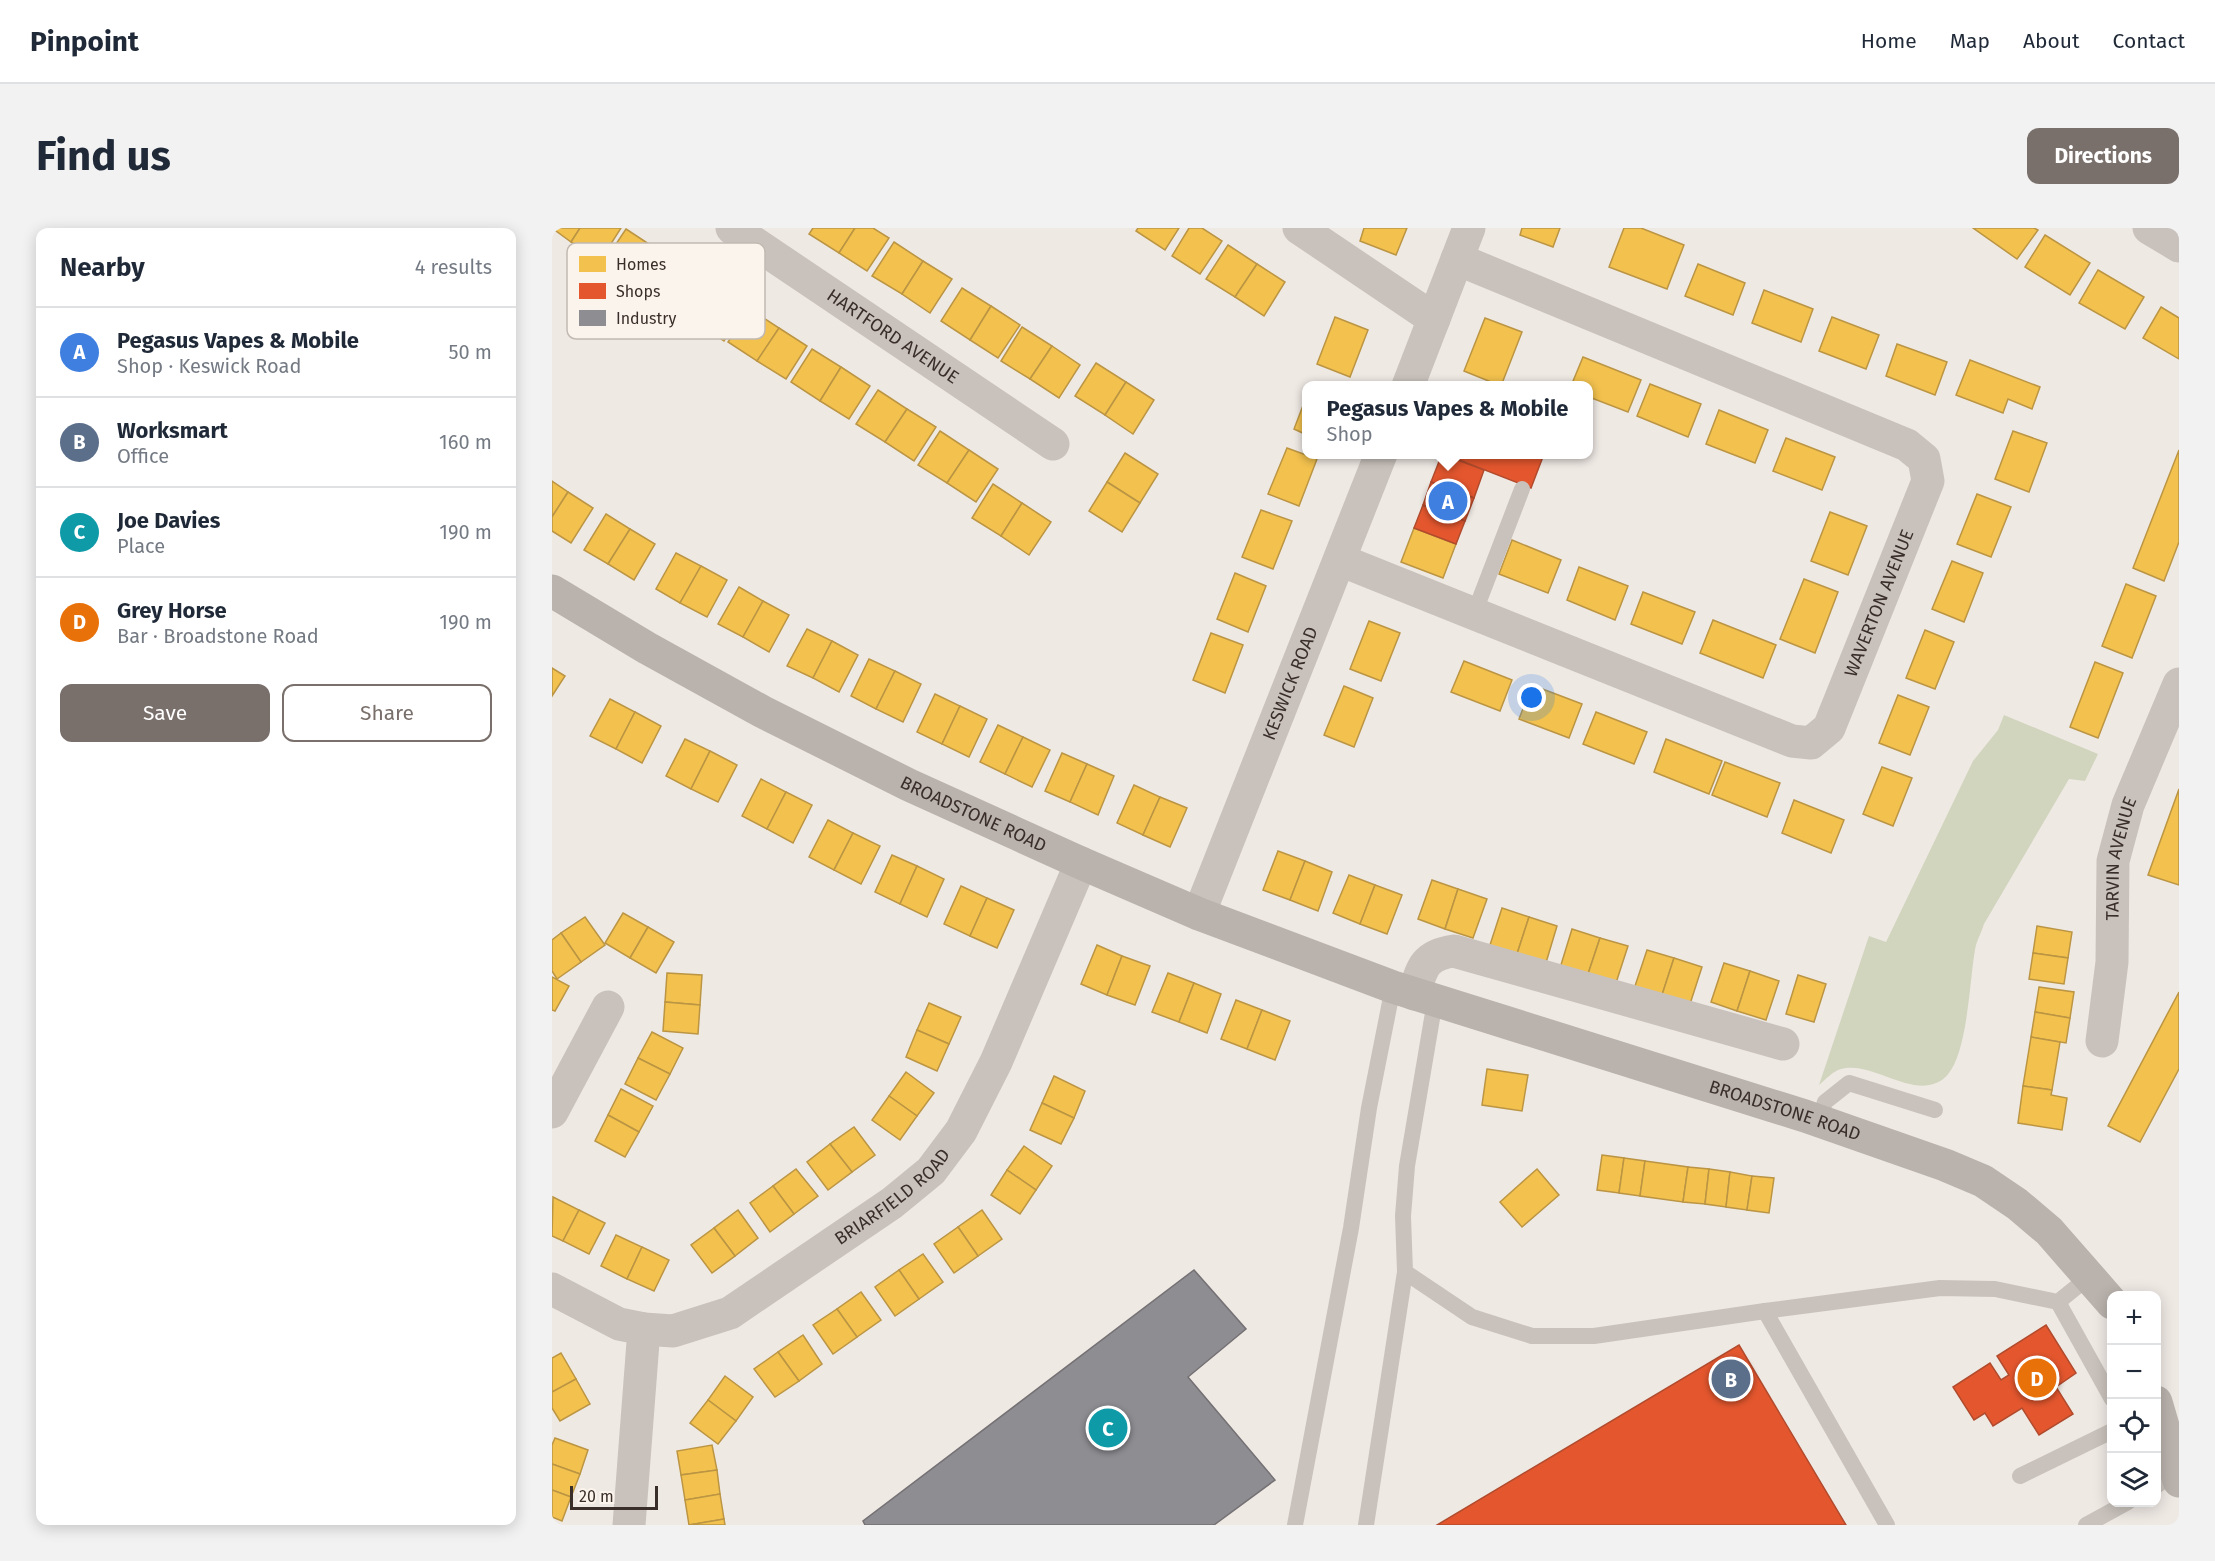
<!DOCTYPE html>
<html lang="en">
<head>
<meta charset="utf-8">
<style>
  body { margin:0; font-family:"Fira Sans",sans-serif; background:#f2f2f3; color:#1f2937 }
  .controls { position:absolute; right:18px; bottom:18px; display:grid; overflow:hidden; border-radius:12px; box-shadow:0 3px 15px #0003 }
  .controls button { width:54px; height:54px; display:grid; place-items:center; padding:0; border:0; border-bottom:2px solid #e0e1e3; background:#fff; color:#1f2937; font:30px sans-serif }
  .scale { position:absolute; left:18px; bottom:15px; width:88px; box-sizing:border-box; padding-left:6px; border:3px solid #3a2e2a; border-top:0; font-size:16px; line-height:21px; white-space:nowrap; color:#3a2e2a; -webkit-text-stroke:4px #fbf4ec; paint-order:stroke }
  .you { position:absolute; left:980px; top:470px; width:21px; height:21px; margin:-15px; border:4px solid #fff; border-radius:50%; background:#1a73e8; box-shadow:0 0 0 9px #1a73e833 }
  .badge { display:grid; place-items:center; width:39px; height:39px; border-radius:50%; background:#796f6b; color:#fff; font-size:20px; font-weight:700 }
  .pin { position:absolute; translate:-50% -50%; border:3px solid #fff; box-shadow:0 2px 6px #0006 }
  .popup { position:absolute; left:750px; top:153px; width:291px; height:78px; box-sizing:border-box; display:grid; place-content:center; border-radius:12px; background:#fff; filter:drop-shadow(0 2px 4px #0005); font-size:20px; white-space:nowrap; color:#747a83 }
  .popup b { font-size:22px; color:#1f2937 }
  .popup::after { content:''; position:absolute; left:50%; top:100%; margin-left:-12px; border:12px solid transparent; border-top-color:#fff }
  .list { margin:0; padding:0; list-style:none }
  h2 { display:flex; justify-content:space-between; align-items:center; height:78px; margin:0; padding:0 24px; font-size:26px }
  h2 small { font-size:20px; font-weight:400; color:#747a83 }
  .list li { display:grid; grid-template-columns:39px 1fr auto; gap:18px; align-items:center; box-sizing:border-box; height:90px; padding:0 24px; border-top:2px solid #e0e1e3 }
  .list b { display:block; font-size:22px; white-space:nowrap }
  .list p { margin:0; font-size:20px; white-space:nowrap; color:#747a83 }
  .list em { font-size:20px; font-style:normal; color:#747a83 }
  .actions { display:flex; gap:12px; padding:18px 24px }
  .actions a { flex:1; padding:14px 0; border:2px solid #796f6b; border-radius:12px; text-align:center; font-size:21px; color:#796f6b }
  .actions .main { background:#796f6b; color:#fff }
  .icon { flex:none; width:33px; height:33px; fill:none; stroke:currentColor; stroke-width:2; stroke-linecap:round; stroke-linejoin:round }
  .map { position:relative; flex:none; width:1627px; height:1297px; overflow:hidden; border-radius:12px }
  header { display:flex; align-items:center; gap:36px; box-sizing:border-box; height:84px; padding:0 30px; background:#fff; border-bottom:2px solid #e0e1e3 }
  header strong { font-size:28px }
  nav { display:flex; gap:33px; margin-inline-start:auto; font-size:21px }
  .intro { display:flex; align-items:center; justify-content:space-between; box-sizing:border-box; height:144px; padding:0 36px }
  h1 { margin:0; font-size:42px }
  .button { padding:15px 27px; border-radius:12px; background:#796f6b; color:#fff; font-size:21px; font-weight:700 }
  main { display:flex; gap:36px; padding:0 36px }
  aside { flex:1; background:#fff; border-radius:12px; box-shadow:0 3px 15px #0003 }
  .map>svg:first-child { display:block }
</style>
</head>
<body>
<header>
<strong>Pinpoint</strong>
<nav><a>Home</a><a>Map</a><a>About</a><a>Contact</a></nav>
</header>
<div class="intro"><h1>Find us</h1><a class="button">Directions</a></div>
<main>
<aside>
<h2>Nearby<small>4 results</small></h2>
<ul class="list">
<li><span class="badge" style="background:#3f7fe0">A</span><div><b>Pegasus Vapes &amp; Mobile</b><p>Shop · Keswick Road</p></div><em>50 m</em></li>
<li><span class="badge" style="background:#5c6f8a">B</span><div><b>Worksmart</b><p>Office</p></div><em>160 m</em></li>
<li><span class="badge" style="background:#0f9aa8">C</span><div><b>Joe Davies</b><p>Place</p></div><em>190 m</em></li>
<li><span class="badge" style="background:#e8710a">D</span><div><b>Grey Horse</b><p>Bar · Broadstone Road</p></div><em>190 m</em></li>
</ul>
<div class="actions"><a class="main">Save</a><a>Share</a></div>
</aside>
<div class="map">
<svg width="1627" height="1297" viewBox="0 0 1627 1297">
  <rect width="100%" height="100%" fill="#efe9e4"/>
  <!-- green -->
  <path fill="#d1d5be" d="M 1452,487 L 1546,526 L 1533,553 L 1517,551 L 1432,696 C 1430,703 1426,710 1424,717 C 1417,748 1417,834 1390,852 C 1361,872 1320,832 1289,841 C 1281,843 1273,852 1267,857 L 1317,708 L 1334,714 L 1421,533 L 1446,502 Z"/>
  <!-- homes -->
  <g fill="#f2c14e" stroke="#bb9543" stroke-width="1.5">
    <polygon points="0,0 28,0 19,14"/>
    <polygon points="28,0 69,0 48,33 19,14"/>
    <polygon points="261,0 303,0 287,25 257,6"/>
    <polygon points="303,0 321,0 337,10 315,43 287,25"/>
    <polygon points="586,0 627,0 613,22 584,3"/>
    <polygon points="637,0 650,0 670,13 648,46 620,28"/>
    <polygon points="812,0 855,0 844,27 808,13"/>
    <polygon points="970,0 1008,0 1001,19 968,7"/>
    <polygon points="1072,0 1089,0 1132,17 1115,61 1057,39"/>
    <polygon points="1421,0 1482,0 1486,2 1465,31"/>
    <polygon points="74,1 103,20 81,53 52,34"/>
    <polygon points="1493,7 1538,35 1518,67 1473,39"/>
    <polygon points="342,14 371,33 350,66 320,48"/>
    <polygon points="676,17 705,36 683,69 654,51"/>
    <polygon points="103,20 131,38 109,71 81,53"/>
    <polygon points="371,33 400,51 378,85 350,66"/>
    <polygon points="705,36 733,54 712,88 683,69"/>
    <polygon points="1146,36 1193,55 1181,87 1133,68"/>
    <polygon points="137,42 166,61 144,94 115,75"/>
    <polygon points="1546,42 1592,69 1573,101 1527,75"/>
    <polygon points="410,60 439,78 418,112 389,93"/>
    <polygon points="166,61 194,79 172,113 144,94"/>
    <polygon points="1212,62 1261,81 1249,114 1200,95"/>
    <polygon points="439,78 468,97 446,130 418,112"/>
    <polygon points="1609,79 1627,90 1627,131 1591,110"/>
    <polygon points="198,81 227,100 205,133 176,114"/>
    <polygon points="783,89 816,102 798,149 765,136"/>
    <polygon points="1280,89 1327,107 1314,141 1267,123"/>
    <polygon points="933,90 970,104 949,158 912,143"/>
    <polygon points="470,99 500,118 478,151 449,133"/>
    <polygon points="227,100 255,118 234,151 205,133"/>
    <polygon points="1345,116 1395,134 1383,167 1334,148"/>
    <polygon points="500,118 528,137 507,170 478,151"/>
    <polygon points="260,121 289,139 268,173 239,154"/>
    <polygon points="1031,129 1089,152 1076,184 1037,169 1037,158 1019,158"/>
    <polygon points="1418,132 1488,159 1480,181 1456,171 1451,185 1404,167"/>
    <polygon points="544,135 574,154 553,187 523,168"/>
    <polygon points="289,139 318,158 297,191 268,173"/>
    <polygon points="574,154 602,172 581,206 553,187"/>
    <polygon points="1098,156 1149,176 1136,209 1085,188"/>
    <polygon points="326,162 355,181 333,214 304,196"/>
    <polygon points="755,167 755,207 742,201"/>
    <polygon points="355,181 384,199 362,233 333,214"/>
    <polygon points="1167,182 1216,202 1203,235 1154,216"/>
    <polygon points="388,203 417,222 395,255 366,237"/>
    <polygon points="1461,203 1495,215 1477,264 1443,251"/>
    <polygon points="1234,210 1283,229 1270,262 1221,243"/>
    <polygon points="735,220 765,231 747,278 716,266"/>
    <polygon points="417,222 446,241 424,274 395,255"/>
    <polygon points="1627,222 1627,314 1612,353 1581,340"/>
    <polygon points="573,225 606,246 588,275 555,254"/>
    <polygon points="0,253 16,264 0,289"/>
    <polygon points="555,254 588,275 570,304 537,283"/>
    <polygon points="441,256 470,275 449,308 420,290"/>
    <polygon points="16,264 41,280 19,315 0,303 0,289"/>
    <polygon points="1425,266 1459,279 1439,329 1405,316"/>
    <polygon points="470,275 499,294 477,327 449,308"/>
    <polygon points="709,282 740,293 721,341 690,329"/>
    <polygon points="1278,284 1315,298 1296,347 1259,333"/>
    <polygon points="54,286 78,301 56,336 32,322"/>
    <polygon points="862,300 904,316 891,350 849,334"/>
    <polygon points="78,301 103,316 82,352 56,336"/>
    <polygon points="960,312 1009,332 996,365 947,346"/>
    <polygon points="124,325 149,338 128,375 104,361"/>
    <polygon points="1400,333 1431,345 1412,394 1380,381"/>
    <polygon points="149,338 175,352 155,389 128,375"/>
    <polygon points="1027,339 1076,358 1063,392 1015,372"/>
    <polygon points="683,345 714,358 696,404 665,391"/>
    <polygon points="1252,351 1286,364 1263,425 1228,411"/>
    <polygon points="1574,356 1604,368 1580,430 1550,418"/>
    <polygon points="187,359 211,373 191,409 166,396"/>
    <polygon points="1091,364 1143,384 1130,416 1079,396"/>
    <polygon points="211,373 237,387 217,424 191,409"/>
    <polygon points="1161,392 1224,417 1211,450 1148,425"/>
    <polygon points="817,393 848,405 829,453 798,441"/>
    <polygon points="255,401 280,413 261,450 235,438"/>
    <polygon points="1373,402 1402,414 1383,461 1354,450"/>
    <polygon points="659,405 691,417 673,465 641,452"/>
    <polygon points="280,413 306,427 287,464 261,450"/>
    <polygon points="317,431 343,443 324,481 299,468"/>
    <polygon points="912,433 960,452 948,483 899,464"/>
    <polygon points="1543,434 1571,445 1546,510 1518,499"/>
    <polygon points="0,440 13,448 0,468"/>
    <polygon points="343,443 369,456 351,494 324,481"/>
    <polygon points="980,457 1030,476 1017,510 967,491"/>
    <polygon points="792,458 821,470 802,519 772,507"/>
    <polygon points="383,466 408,478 390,516 365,504"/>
    <polygon points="1346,467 1377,479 1358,527 1327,515"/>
    <polygon points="58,471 83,484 64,521 38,508"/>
    <polygon points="408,478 435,491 417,529 390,516"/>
    <polygon points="83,484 109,498 90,535 64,521"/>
    <polygon points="1044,484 1095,504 1082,536 1031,516"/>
    <polygon points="446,497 471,509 453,546 428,534"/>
    <polygon points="471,509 498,522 480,559 453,546"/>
    <polygon points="133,511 158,523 139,561 114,548"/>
    <polygon points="1114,511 1170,533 1157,566 1102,544"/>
    <polygon points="158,523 185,537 166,574 139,561"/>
    <polygon points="510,525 535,536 518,574 493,563"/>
    <polygon points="1173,534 1228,555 1215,589 1160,567"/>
    <polygon points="535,536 562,548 546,587 518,574"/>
    <polygon points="1330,539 1360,550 1341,598 1311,586"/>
    <polygon points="209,551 234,564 215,601 190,588"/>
    <polygon points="582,557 608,569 591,607 565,595"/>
    <polygon points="1627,561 1627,657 1596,647"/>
    <polygon points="234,564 260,577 241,615 215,601"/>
    <polygon points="608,569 635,580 618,619 591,607"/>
    <polygon points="1242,572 1292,592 1279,625 1230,605"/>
    <polygon points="276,592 301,605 282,642 257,629"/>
    <polygon points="301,605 328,618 309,656 282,642"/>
    <polygon points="726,623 753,633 738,672 711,662"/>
    <polygon points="340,627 365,638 348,676 323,664"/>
    <polygon points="753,633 780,644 766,683 738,672"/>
    <polygon points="365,638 392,651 375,689 348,676"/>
    <polygon points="797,647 823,657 808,696 781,685"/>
    <polygon points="880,652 906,661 893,701 866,691"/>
    <polygon points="823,657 850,667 835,706 808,696"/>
    <polygon points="409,658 435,670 418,708 392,696"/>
    <polygon points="906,661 935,671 921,710 893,701"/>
    <polygon points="435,670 462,682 445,720 418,708"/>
    <polygon points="950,680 977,689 964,729 937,720"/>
    <polygon points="71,685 96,699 78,730 53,715"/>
    <polygon points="33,689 53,717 29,734 9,705"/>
    <polygon points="977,689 1005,698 993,738 964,729"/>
    <polygon points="1485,698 1520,704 1516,730 1481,725"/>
    <polygon points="96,699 122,714 104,745 78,730"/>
    <polygon points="1020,701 1048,710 1035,749 1008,740"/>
    <polygon points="9,705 29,734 5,751 0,743 0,712"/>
    <polygon points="1048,710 1076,718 1063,758 1035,749"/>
    <polygon points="545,717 570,728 555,767 529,756"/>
    <polygon points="1095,722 1122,730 1109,770 1082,761"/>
    <polygon points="1481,725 1516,730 1512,756 1477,751"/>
    <polygon points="570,728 598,738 583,777 555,767"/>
    <polygon points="1122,730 1150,739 1137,779 1109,770"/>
    <polygon points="1172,735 1198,743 1185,783 1159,774"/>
    <polygon points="1198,743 1227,753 1214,792 1185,783"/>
    <polygon points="115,745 150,747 148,777 113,774"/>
    <polygon points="616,745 642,755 627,794 600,784"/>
    <polygon points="1246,747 1274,756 1262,794 1234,786"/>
    <polygon points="0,749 17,758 3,783 0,782"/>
    <polygon points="642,755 669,766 655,805 627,794"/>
    <polygon points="1487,759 1522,764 1518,790 1483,784"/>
    <polygon points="1627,764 1627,841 1588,914 1556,898"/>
    <polygon points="684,772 710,782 695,821 669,811"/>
    <polygon points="113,774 148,777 146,806 111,803"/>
    <polygon points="377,775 409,789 397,816 365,802"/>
    <polygon points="710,782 738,793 723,832 695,821"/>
    <polygon points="1483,784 1518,790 1514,815 1479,809"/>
    <polygon points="365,802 397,816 385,843 354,829"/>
    <polygon points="100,804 131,820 118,846 86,830"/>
    <polygon points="1479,809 1508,814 1500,862 1471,858"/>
    <polygon points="86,830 118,846 104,872 73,856"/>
    <polygon points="935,841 976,847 970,883 930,877"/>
    <polygon points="354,844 382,865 365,888 337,868"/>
    <polygon points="502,848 533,863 522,890 490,875"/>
    <polygon points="1471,858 1500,862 1499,867 1515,870 1510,902 1466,895"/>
    <polygon points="69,861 101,878 87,904 56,887"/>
    <polygon points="337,868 365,888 348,912 320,892"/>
    <polygon points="490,875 522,890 509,916 478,902"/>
    <polygon points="56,887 87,904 73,929 43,913"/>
    <polygon points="302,899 323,927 300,944 278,916"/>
    <polygon points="278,916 300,944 276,962 255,934"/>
    <polygon points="472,918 500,938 484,962 455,942"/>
    <polygon points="1050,927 1072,930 1067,965 1045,962"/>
    <polygon points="1072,930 1093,933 1088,968 1067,965"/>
    <polygon points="1093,933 1136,939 1131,974 1088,968"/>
    <polygon points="1136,939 1157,941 1153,976 1131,974"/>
    <polygon points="244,941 266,968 242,986 221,958"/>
    <polygon points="985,941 1007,967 970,999 948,974"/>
    <polygon points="1157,941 1178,944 1174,979 1153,976"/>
    <polygon points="455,942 484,962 468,986 439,967"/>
    <polygon points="1178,944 1200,948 1195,982 1174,979"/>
    <polygon points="1200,948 1222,950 1217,985 1195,982"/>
    <polygon points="221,958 242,986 218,1004 198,975"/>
    <polygon points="1,969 27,982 11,1013 0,1008"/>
    <polygon points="27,982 53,995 37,1026 11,1013"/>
    <polygon points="186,982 206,1010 183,1028 162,1000"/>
    <polygon points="430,982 450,1011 426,1028 406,999"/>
    <polygon points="406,999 426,1028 402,1045 382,1016"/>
    <polygon points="162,1000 183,1028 160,1045 139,1017"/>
    <polygon points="64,1007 90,1019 75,1051 49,1038"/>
    <polygon points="90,1019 117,1032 102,1063 75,1051"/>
    <polygon points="371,1026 391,1054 367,1071 347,1042"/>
    <polygon points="347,1042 367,1071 343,1088 323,1059"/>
    <polygon points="309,1064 329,1092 305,1109 285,1081"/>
    <polygon points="285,1081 305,1109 281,1126 261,1097"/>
    <polygon points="251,1107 270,1136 247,1153 226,1124"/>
    <polygon points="226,1124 247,1153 223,1169 202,1141"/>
    <polygon points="9,1125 24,1151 0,1164 0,1130"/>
    <polygon points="173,1148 201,1169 184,1193 156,1172"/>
    <polygon points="24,1151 38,1176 8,1193 0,1180 0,1164"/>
    <polygon points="156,1172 184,1193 166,1216 138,1195"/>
    <polygon points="3,1210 36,1222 28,1246 0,1236 0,1217"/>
    <polygon points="160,1217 165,1242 129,1247 125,1223"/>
    <polygon points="0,1236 28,1246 19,1269 0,1262"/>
    <polygon points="165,1242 168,1266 133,1272 129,1247"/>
    <polygon points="0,1262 19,1269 10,1293 0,1289"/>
    <polygon points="168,1266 172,1291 137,1297 133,1272"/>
    <polygon points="172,1291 173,1297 137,1297"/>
  </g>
  <!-- shops -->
  <g fill="#e4572e" stroke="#b14b2d" stroke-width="1.5">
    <polygon points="890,226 932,242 922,270 879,254"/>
    <polygon points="892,226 992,226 979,260"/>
    <polygon points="879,254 922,270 913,293 871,277"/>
    <polygon points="871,277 913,293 904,316 862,300"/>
    <polygon points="1494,1097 1524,1145 1504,1159 1521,1186 1487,1207 1470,1180 1441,1198 1433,1185 1422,1192 1401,1159 1438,1135 1449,1152 1457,1147 1445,1128"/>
    <polygon points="1187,1117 1294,1297 885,1297"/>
  </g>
  <!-- industry -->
  <polygon fill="#8d8d92" stroke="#747073" stroke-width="1.5" points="642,1042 694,1101 636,1149 723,1252 662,1297 313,1297 311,1293"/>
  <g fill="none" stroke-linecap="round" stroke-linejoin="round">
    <!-- service -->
    <g stroke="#c9c2bc" stroke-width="16">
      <polyline points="922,386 970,261"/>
      <polyline points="883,773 855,938 851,988 853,1044 920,1089 980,1108 1042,1108 1213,1083 1388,1060 1443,1061 1506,1074 1538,1048"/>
      <polyline points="1267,893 1273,874 1297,855 1383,882"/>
      <polyline points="1506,1074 1560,1171"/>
      <polyline points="1213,1083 1335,1297"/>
      <polyline points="1468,1248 1560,1203"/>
      <polyline points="1604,1258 1624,1243"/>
      <polyline points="743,1297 799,1000 817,880 841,759"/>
      <polyline points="814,1297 853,1044"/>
      <polyline points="1534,1297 1576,1274"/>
    </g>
    <!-- minor -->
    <g stroke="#c9c2bc" stroke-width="33">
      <path id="s1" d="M 180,0 L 501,216"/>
      <polyline points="747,0 882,91"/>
      <polyline points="1597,0 1627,18"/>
      <polyline points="856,158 917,0"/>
      <path id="s2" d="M 788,332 L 1240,513 L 1259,515 L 1277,500 L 1376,253 L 1372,231 L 1355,217 L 905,31"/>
      <path id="s3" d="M 647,686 L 829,226"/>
      <path d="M 862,766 C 870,740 872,727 902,723 L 1231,816"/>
      <path id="s4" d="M 1550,813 L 1560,734 L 1561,633 L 1576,577 L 1627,456"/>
      <polyline points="0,884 56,779"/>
      <path id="s5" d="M 0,1061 L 67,1096 L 92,1101 L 121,1103 L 178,1085 L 340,975 L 379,943 L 409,903 L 444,834 L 529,635"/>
      <polyline points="77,1297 92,1101"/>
    </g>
    <!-- secondary -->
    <g stroke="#b9b2ad" stroke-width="33">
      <path id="s6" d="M 0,363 L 95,420 L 211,484 L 357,557 L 529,635 L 647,686 L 841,759 L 1253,888 L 1393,937 L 1431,953 L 1465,976 L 1497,1003 L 1560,1075"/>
      <polyline points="1604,1174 1627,1253"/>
    </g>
  </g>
  <g text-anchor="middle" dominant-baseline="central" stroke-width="6" stroke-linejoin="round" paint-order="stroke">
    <!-- street labels -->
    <g font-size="18" fill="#3a2e2a" stroke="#fbf4ec">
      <text stroke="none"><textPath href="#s1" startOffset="194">HARTFORD AVENUE</textPath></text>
      <text stroke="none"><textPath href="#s2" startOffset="664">WAVERTON AVENUE</textPath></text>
      <text stroke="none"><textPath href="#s3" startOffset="248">KESWICK ROAD</textPath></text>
      <text stroke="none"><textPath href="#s6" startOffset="477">BROADSTONE ROAD</textPath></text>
      <text stroke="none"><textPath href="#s4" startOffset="184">TARVIN AVENUE</textPath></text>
      <text stroke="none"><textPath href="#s6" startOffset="1342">BROADSTONE ROAD</textPath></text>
      <text stroke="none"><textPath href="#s5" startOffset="390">BRIARFIELD ROAD</textPath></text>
    </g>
  </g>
  <!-- legend -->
  <rect x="15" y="15" width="198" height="96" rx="9" fill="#fbf4ec" stroke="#c1b9b2" stroke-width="1.5"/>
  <rect x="27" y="28" width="27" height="16" fill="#f2c14e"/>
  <rect x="27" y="55" width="27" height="16" fill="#e4572e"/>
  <rect x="27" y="82" width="27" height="16" fill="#8d8d92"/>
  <g font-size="16" fill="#3a2e2a">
    <text x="64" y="42">Homes</text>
    <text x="64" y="69">Shops</text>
    <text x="64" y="96">Industry</text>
  </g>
</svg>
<div class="controls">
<button>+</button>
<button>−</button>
<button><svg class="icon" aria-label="locate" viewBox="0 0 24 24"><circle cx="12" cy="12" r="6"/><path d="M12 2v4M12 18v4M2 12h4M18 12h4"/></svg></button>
<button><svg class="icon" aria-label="layers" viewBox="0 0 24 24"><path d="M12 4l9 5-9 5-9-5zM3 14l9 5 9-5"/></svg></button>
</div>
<div class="scale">20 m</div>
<div class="you"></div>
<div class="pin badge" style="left:896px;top:273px;background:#3f7fe0">A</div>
<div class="popup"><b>Pegasus Vapes &amp; Mobile</b>Shop</div>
<div class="pin badge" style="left:1179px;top:1151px;background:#5c6f8a">B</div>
<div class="pin badge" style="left:556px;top:1200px;background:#0f9aa8">C</div>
<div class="pin badge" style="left:1485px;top:1150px;background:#e8710a">D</div>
</div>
</main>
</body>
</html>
